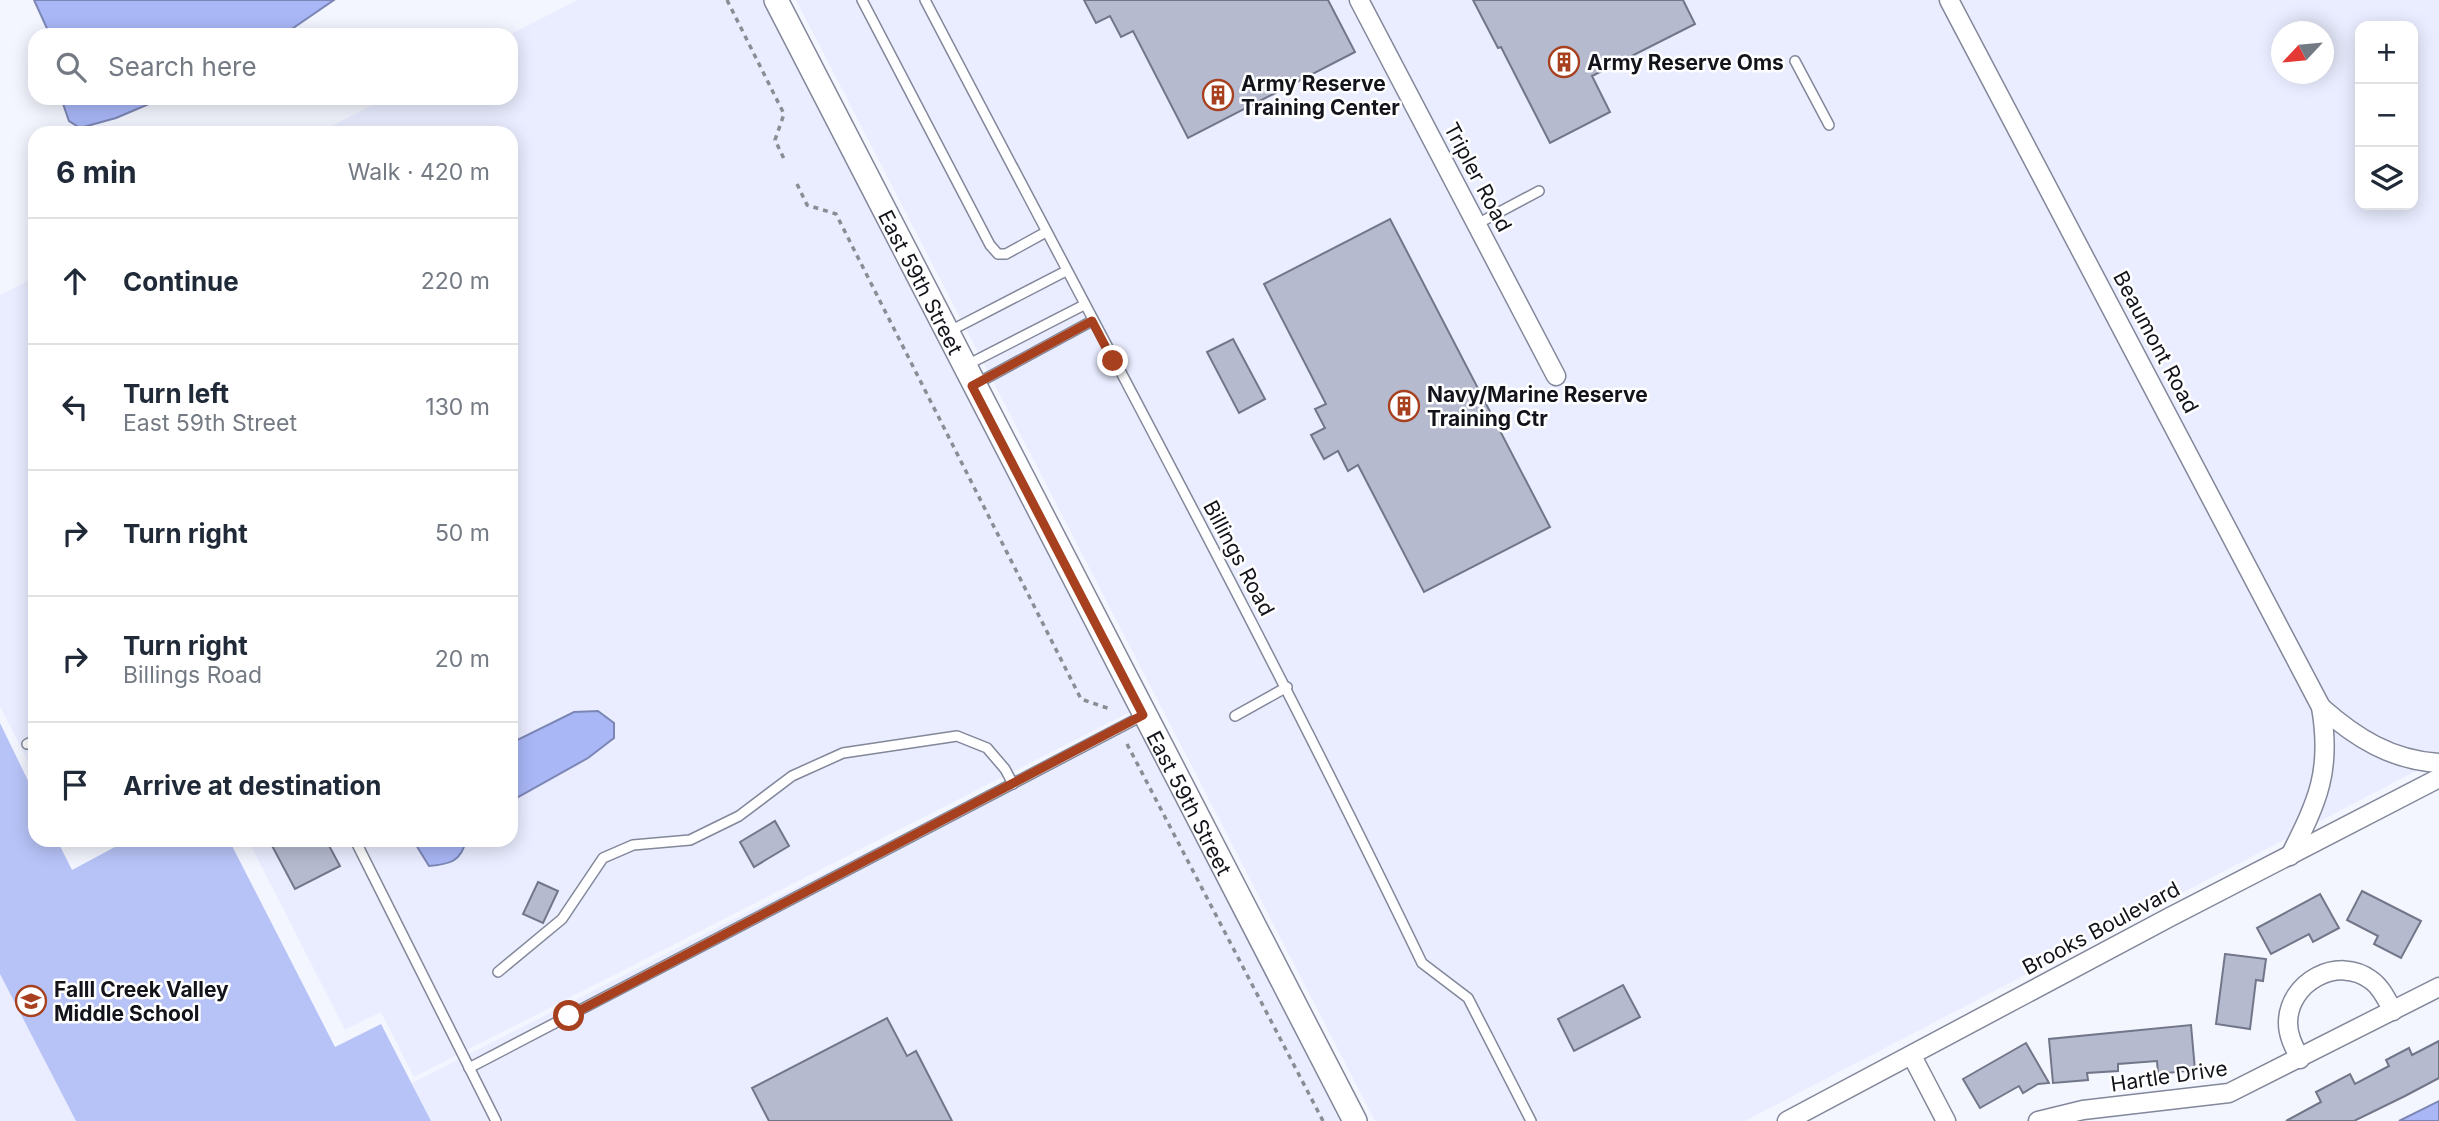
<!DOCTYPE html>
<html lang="en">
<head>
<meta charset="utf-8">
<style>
  body { margin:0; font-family:Inter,sans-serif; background:#f2f2f3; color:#1f2937 }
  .controls { position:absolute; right:21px; top:21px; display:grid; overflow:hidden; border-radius:14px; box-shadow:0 4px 18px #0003 }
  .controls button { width:63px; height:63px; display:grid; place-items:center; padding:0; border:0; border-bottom:2px solid #e0e1e3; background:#fff; color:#1f2937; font:35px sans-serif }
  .compass { position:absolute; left:2271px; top:21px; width:63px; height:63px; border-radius:50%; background:#fff; box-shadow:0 4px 18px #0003; rotate:244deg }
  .stop { position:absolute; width:21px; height:21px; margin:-16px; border:5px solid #a7401e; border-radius:50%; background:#fff }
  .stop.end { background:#a7401e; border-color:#fff; box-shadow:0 2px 7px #0008 }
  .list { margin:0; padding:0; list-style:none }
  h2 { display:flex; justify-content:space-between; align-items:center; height:91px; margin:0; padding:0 28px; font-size:30px }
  h2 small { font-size:23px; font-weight:400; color:#747a83 }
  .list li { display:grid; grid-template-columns:46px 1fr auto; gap:21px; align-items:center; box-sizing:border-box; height:126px; padding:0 28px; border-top:2px solid #e0e1e3 }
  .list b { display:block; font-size:26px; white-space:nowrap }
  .list p { margin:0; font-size:23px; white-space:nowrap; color:#747a83 }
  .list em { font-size:23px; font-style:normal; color:#747a83 }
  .icon { flex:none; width:38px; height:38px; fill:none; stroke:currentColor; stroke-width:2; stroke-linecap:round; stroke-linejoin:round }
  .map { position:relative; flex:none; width:2439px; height:1121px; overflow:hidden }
  .search { position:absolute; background:#fff; box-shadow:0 4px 18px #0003; left:28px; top:28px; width:490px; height:77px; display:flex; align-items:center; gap:18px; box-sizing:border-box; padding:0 24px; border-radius:21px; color:#747a83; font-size:26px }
  .panel { position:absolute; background:#fff; box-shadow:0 4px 18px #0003; left:28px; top:126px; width:490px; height:721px; border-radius:21px }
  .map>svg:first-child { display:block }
</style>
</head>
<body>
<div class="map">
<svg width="2439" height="1121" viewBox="0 0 2439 1121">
  <rect width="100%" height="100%" fill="#f4f6ff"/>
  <!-- built -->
  <g fill="#e9edff" fill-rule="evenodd">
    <polygon points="578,0 769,0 1132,711 414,1077 381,1012 345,1030 248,840 511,840 511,133 318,133 386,98 511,98 509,35"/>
    <path d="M 796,0 L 2439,0 L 2439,759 L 1745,1121 L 1375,1121 ZM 2360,26 L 2413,26 L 2413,205 L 2360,205 ZM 2282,32 L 2324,32 L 2324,74 L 2282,74 Z"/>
    <polygon points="35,277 35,775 0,706 0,295"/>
    <polygon points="1136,715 1345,1121 431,1121 412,1083"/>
    <polygon points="0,880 123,1121 0,1121"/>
  </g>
  <!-- forest -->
  <polygon fill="#b7c3f7" points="0,723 35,795 35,840 57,840 72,870 128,840 229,840 335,1047 381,1024 431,1121 76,1121 0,974"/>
  <!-- water -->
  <g fill="#a9b7f7" stroke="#7c86b5" stroke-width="2">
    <polygon points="34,0 334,0 283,35 50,35"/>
    <polygon points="61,98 163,98 116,118 80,128 69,121"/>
    <polygon points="598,711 614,723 614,738 588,758 511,801 511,743 574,712"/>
    <path d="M 413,840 L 466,840 C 461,862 450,864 429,866 Z"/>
    <polygon points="2439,1101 2439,1121 2399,1121"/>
  </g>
  <!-- building -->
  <g fill="#b5bacf" stroke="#727689" stroke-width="2">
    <polygon points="1084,0 1328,0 1355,52 1188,138 1133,31 1121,37 1110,16 1096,23"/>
    <polygon points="1473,0 1683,0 1695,24 1592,76 1610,112 1550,143 1501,47 1498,48"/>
    <polygon points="1390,219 1550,527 1424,592 1358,465 1348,471 1338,451 1324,459 1311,435 1325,428 1315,409 1326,404 1264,284"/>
    <polygon points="1233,339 1265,399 1239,413 1207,352"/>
    <polygon points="775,821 789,846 754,867 740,842"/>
    <polygon points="269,840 326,840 340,866 295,889"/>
    <polygon points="538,882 558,891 543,923 523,914"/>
    <polygon points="2362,891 2421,921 2401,958 2374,944 2378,936 2347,920"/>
    <polygon points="2320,894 2339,928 2313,942 2309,934 2271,954 2257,928"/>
    <polygon points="2225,954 2266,959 2263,981 2256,980 2250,1029 2216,1024"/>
    <polygon points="1623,985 1640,1017 1574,1051 1558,1019"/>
    <polygon points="887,1018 907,1056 916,1051 952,1121 769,1121 752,1088"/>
    <polygon points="2191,1025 2195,1070 2158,1074 2157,1061 2118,1064 2118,1071 2087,1073 2088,1080 2053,1083 2049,1039"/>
    <polygon points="2439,1041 2439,1078 2405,1096 2354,1121 2286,1121 2321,1102 2316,1092 2350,1074 2355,1084 2389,1066 2386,1060 2409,1048 2412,1055"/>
    <polygon points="2026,1043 2049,1083 2038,1084 2023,1093 2019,1086 1980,1108 1963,1079"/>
  </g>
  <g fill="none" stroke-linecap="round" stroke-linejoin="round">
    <!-- service casing -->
    <g stroke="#82879a" stroke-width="12">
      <g id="service">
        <polyline points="862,0 990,245 998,254 1006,254 1046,232"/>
        <path d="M 925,0 C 1092,320 1265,637 1422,963 L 1468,998 L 1531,1121"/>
        <polyline points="1795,61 1829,125"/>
        <polyline points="1477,224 1539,191"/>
        <polyline points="946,333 1066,271"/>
        <polyline points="965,366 1084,305"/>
        <polyline points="974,385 1092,321"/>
        <polyline points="1235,716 1287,687"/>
        <polyline points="27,744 35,740"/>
        <polyline points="355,840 496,1121"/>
        <polyline points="498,972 562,919 603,858 633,845 690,840 739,816 792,776 843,753 957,736 987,748 1005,769 1013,784"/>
        <polyline points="469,1068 1142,716"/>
      </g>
    </g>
    <!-- minor casing -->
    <g stroke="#82879a" stroke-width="21">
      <g id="minor">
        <polyline points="1359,0 1556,376"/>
        <path d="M 1949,0 L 2321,707 C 2332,771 2318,800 2290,856"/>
        <path d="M 2321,707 C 2356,738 2391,760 2439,763"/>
        <polyline points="1912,1056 1946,1121"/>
        <path d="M 2300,1059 C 2294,1047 2288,1036 2288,1023 C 2288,982 2338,955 2371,980 C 2381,987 2387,1000 2393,1011"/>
        <polyline points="1787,1121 2170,917 2439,778"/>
        <polyline points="2038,1121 2083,1110 2229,1093 2439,987"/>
      </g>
    </g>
    <!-- tertiary casing -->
    <g stroke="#82879a" stroke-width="26">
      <g id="tertiary">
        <path id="s1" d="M 776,0 C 968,374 1160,748 1355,1121"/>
      </g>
    </g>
    <!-- path -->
    <g stroke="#8b8d95" stroke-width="3.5" stroke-dasharray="5 5" stroke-linecap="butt">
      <polyline points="727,0 784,114 775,140 785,161"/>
      <polyline points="797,184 807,205 836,214 1081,699 1110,709"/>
      <polyline points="1127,744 1323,1121"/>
    </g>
    <!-- service -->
    <use href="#service" stroke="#fff" stroke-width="9"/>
    <!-- minor -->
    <use href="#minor" stroke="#fff" stroke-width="18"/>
    <!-- tertiary -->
    <use href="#tertiary" stroke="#fff" stroke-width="23"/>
  </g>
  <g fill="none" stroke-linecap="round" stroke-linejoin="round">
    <!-- route -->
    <polyline stroke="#a7401e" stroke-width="9" points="569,1016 1143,715 972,386 1092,321 1113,361"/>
  </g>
  <!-- icons -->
  <defs>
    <g id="building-ring" transform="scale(1.575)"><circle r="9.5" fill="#fff" stroke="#a7401e" stroke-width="1.5"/><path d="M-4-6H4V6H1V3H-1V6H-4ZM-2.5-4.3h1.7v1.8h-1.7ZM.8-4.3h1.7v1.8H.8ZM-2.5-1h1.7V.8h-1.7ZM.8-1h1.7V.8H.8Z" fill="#a7401e"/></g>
    <g id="school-ring" transform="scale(1.575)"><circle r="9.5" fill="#fff" stroke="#a7401e" stroke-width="1.5"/><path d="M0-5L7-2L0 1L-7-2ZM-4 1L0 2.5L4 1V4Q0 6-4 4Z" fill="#a7401e"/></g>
  </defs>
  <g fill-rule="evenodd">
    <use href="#building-ring" x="1564" y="62"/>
    <use href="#building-ring" x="1218" y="95"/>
    <use href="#building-ring" x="1404" y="406"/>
    <use href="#school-ring" x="31" y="1001"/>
  </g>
  <g text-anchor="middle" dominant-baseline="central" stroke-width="5" stroke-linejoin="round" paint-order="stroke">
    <!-- poi labels -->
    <g font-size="21" font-weight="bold" fill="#13141b" stroke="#fff" text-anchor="start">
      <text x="1587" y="62">Army Reserve Oms</text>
      <text x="1241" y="83">Army Reserve<tspan x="1241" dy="24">Training Center</tspan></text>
      <text x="1427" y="394">Navy/Marine Reserve<tspan x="1427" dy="24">Training Ctr</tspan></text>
      <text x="54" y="989">Falll Creek Valley<tspan x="54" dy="24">Middle School</tspan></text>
    </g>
    <!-- street labels -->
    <g font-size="21" fill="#13141b" stroke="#fff">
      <text transform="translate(1478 177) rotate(62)">Tripler Road</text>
      <text stroke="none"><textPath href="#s1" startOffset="317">East 59th Street</textPath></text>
      <text transform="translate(2156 342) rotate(62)">Beaumont Road</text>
      <text transform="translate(1239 558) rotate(62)">Billings Road</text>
      <text stroke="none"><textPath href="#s1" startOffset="903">East 59th Street</textPath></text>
      <text transform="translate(2101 928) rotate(-28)">Brooks Boulevard</text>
      <text transform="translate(2169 1076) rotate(-8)">Hartle Drive</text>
    </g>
  </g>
</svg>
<div class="controls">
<button>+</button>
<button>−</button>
<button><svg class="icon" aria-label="layers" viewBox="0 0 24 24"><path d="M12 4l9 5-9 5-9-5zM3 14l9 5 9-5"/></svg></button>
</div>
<svg class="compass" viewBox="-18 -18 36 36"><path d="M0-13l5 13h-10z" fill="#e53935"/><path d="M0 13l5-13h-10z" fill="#747a83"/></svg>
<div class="stop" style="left:569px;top:1016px"></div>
<div class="stop end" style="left:1113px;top:361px"></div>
<div class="search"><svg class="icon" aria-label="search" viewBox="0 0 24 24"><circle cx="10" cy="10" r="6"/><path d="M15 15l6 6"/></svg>Search here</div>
<section class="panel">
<h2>6 min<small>Walk · 420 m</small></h2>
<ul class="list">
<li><svg class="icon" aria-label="ahead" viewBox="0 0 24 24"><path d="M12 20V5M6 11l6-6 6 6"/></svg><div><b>Continue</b></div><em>220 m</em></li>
<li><svg class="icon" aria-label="left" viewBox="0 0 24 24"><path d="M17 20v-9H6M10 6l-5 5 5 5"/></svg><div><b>Turn left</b><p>East 59th Street</p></div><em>130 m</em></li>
<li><svg class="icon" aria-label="right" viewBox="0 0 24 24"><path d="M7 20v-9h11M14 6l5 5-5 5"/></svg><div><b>Turn right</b></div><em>50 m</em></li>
<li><svg class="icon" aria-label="right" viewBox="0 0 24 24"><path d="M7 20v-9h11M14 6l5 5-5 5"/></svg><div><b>Turn right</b><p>Billings Road</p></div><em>20 m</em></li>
<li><svg class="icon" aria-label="arrive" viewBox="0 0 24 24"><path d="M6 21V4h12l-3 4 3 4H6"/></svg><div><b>Arrive at destination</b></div></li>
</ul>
</section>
</div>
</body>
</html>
